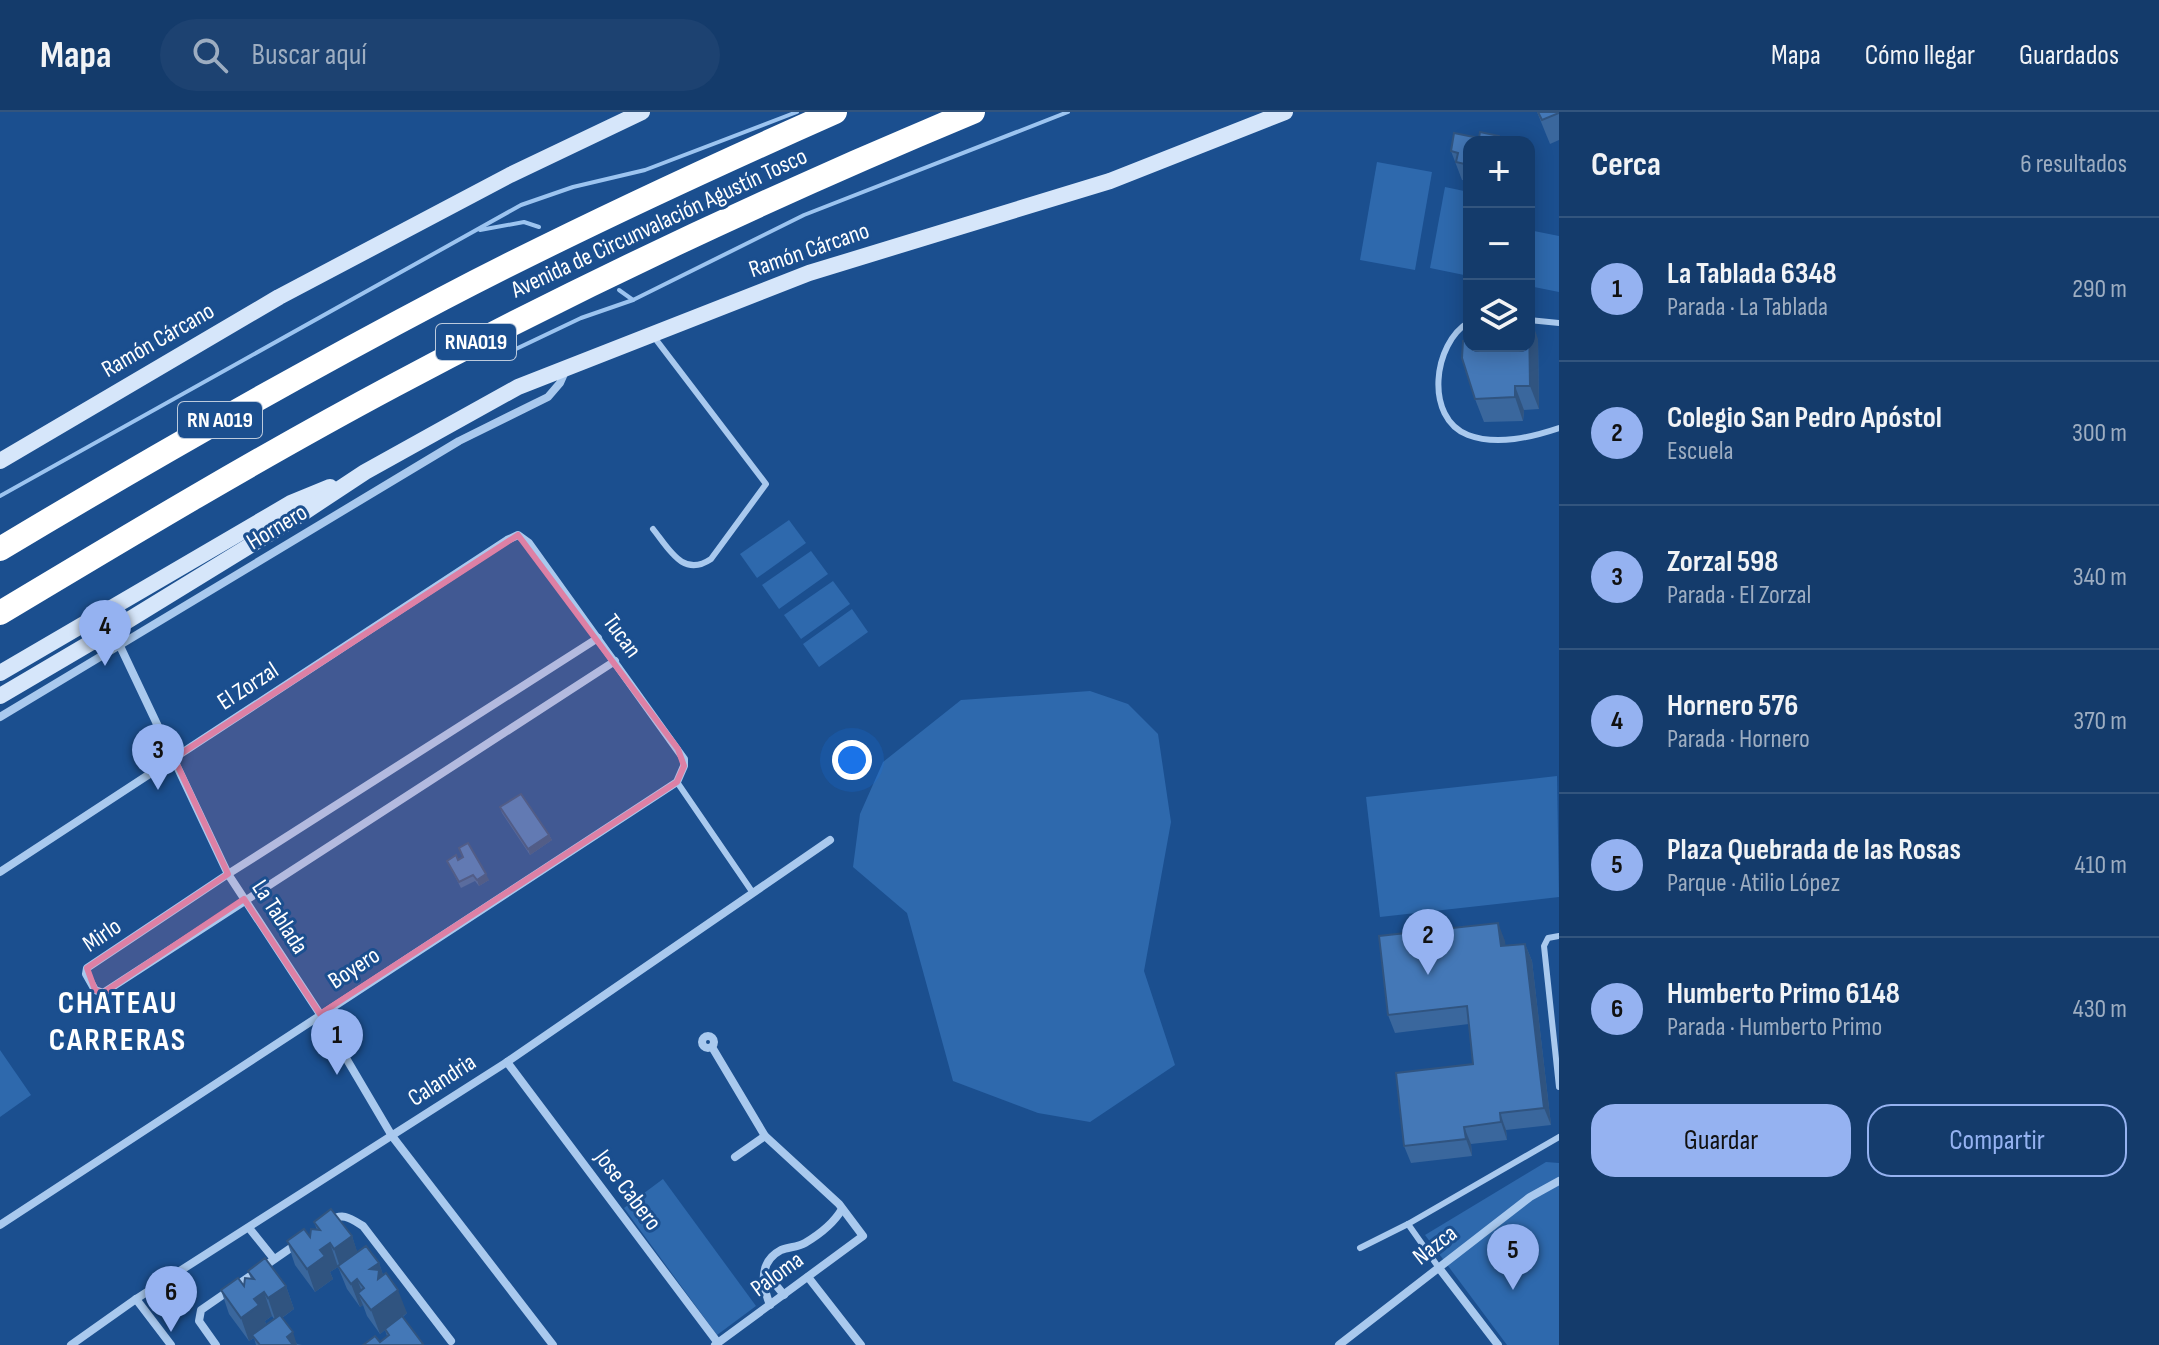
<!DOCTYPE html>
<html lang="es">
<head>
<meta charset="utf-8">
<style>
  body { margin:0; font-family:"Sofia Sans Condensed",sans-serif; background:#1d4271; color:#f1f3f6 }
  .controls { position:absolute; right:24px; top:24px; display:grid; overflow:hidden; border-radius:16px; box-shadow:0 4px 20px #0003 }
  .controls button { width:72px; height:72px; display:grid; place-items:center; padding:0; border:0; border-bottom:2px solid #33557e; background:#143b6b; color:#f1f3f6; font:40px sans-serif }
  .you { position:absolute; left:852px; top:648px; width:28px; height:28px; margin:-20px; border:6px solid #fff; border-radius:50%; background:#1a73e8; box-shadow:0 0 0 12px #1a73e833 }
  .badge { display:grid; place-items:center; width:52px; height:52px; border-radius:50%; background:#95b2f1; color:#111; font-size:26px; font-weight:700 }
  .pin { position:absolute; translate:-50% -66px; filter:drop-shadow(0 2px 4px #0008) }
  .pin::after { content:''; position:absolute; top:42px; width:28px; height:24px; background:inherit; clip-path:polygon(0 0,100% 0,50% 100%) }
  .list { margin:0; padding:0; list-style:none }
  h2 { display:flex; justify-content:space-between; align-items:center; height:104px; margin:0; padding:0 32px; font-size:34px }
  h2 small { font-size:26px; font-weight:400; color:#9dadc1 }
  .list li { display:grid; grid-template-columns:52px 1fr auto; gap:24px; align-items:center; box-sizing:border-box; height:144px; padding:0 32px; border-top:2px solid #33557e }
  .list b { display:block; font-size:30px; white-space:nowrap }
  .list p { margin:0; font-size:26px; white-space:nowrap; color:#9dadc1 }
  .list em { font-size:26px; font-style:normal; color:#9dadc1 }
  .actions { display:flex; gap:16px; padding:24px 32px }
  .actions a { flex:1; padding:18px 0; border:2px solid #95b2f1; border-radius:24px; text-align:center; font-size:28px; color:#95b2f1 }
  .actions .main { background:#95b2f1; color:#111 }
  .icon { flex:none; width:44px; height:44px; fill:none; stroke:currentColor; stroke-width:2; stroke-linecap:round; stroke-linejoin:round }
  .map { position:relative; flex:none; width:1559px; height:1233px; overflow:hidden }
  header { display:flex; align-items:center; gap:48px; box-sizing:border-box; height:112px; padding:0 40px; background:#143b6b; border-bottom:2px solid #33557e }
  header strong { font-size:38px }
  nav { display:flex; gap:44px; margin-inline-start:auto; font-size:28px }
  .search { width:560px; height:72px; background:#1d4271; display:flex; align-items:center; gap:20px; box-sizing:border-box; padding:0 28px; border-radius:44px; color:#9dadc1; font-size:30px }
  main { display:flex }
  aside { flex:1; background:#143b6b }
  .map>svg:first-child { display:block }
</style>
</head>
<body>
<header>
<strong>Mapa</strong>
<div class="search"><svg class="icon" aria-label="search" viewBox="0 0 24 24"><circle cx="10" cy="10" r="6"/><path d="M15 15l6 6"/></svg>Buscar aquí</div>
<nav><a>Mapa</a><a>Cómo llegar</a><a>Guardados</a></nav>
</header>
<main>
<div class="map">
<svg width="1559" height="1233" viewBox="0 0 1559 1233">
  <rect width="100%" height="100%" fill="#1b4f8f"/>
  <!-- green -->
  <g fill="#2e69ad">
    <polygon points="1377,50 1432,60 1415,158 1360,148"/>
    <polygon points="1445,75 1469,80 1469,164 1430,156"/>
    <polygon points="1529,118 1559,124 1559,180 1529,174"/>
    <polygon points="789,408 806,431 757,466 740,442"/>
    <polygon points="811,439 828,462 779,497 762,473"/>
    <polygon points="833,469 850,492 801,527 784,503"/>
    <polygon points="852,497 868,520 819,555 803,532"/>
    <polygon points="1090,579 1128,592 1158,622 1171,710 1144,859 1175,953 1090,1010 1038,1001 953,969 907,801 853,755 860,702 883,650 961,588"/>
    <polygon points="1557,664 1559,785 1380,805 1366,685"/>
    <polygon points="0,938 31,983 0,1005"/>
    <polygon points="1546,1050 1559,1051 1559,1233 1507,1233 1425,1123"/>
    <polygon points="663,1067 756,1194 717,1223 624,1096"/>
  </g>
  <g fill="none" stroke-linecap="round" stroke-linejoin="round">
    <!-- stream -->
    <g stroke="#9cc4f0" stroke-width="4">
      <polyline points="480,118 524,110 539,115"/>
      <polyline points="619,178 633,188"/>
      <polyline points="499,245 581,206 633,188 804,103 1068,0"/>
      <polyline points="0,384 521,93 573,75 645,58 797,0"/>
    </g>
    <!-- lane -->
    <g stroke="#a9c9ee" stroke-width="6">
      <polyline points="1529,208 1559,211"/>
      <path d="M 1469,210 C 1433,231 1424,306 1468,323 C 1497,334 1532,325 1559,316"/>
      <path d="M 653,417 C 669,437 683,466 711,447 L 766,372 L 654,225"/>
      <polyline points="677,670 753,781"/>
      <polyline points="1559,824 1548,826 1544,834 1559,975"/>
      <polyline points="1408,1112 1439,1156"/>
      <polyline points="1360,1136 1408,1112 1559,1025"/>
    </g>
    <!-- street -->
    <g stroke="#a9c9ee" stroke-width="8">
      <polyline points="598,526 228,762 87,856 86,862 95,878 103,881 615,549"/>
      <polyline points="120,534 228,762 320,902 392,1024 553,1233"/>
      <polyline points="0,605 459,329 548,285 560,271 567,255"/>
      <polyline points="0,760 507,428 518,423 529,431 684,647 684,654 677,670 0,1113"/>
      <circle cx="708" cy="930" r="6"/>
      <polyline points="712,935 765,1024 839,1092 863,1124 715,1233"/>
      <polyline points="507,950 718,1231"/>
      <polyline points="735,1045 765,1024"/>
      <path d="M 329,1109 C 343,1100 350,1106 363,1114 L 451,1229"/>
      <polyline points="249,1116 274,1147"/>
      <polyline points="1439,1156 1498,1233"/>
      <polyline points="764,1164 771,1167 784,1183"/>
      <polyline points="808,1165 861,1233"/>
      <polyline points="136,1187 171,1233"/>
      <path d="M 770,1193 C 762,1173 758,1150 781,1138 C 789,1135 798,1135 805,1131 C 820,1122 834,1111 842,1097"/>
      <polyline points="71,1233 136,1187 507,950 830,728"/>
      <polyline points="216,1233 199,1209 201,1198 298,1131"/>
      <polyline points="1339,1233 1530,1085 1559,1069"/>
    </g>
    <!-- secondary -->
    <g stroke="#d6e6fa" stroke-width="16">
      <polyline points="0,349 279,185 510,63 642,0"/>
      <polyline points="0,561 291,391 330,375"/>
      <polyline points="0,584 114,517 300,403 365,360 518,275 809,161 1110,69 1285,0"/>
    </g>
    <!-- highway -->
    <g stroke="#fff" stroke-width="24">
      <path d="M 0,437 C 145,350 292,266 442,187 C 570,120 702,59 835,0"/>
      <path d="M 0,501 C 130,423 260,345 393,274 C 582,173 776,82 973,0"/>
    </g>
  </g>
  <!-- wall -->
  <g fill="#3a679d" fill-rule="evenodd">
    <polygon points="1537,0 1559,0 1559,28 1550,32"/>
    <polygon points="1480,20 1499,24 1501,30 1469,30 1469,69 1462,68 1451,39 1454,21 1479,26"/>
    <polygon points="1538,227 1539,297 1524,298 1523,309 1484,310 1475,287"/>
    <polygon points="500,695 549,723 552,728 530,743 502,701"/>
    <polygon points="447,749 489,768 479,774 475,769 461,776"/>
    <polygon points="1505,829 1505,834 1525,832 1532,849 1551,1013 1506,1018 1507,1028 1471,1032 1472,1044 1411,1051 1404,1034 1473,952 1469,912 1395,921 1388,903"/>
    <polygon points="314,1110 352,1124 357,1140 379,1151 383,1163 407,1201 403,1205 423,1233 363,1233 380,1230 387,1224 385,1218 380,1222 367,1204 363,1193 360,1195 347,1177 338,1155 330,1160 333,1167 315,1180 295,1153 287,1129 310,1125 317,1118"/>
    <path d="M 248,1159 L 286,1174 L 294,1197 L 282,1206 L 297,1232 L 302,1233 L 256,1233 L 254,1226 L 249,1229 L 229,1202 L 221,1178 L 244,1174 L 251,1167 ZM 272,1204 L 274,1207 L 266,1213 L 265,1209 Z"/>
  </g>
  <!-- shaded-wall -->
  <g fill="#305480">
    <polygon points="1530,204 1538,227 1539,297 1530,274"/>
    <polygon points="1515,274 1524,298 1523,309 1515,285"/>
    <polygon points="549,723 552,728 530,743 528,737"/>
    <polygon points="486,762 489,768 479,774 477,768"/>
    <polygon points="1498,811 1505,829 1508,852 1501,834"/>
    <polygon points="1525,832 1532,849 1551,1013 1544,996"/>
    <polygon points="1500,1001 1506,1018 1507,1028 1501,1010"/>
    <polygon points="1464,1015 1471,1032 1472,1044 1466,1027"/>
    <polygon points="352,1124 360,1148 341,1158 334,1137"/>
    <polygon points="330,1131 338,1155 330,1160 333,1167 315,1180 307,1157 320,1138"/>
    <polygon points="379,1151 387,1174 398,1178 407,1201 380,1222 371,1198 370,1157"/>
    <polygon points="357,1167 366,1190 358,1181 363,1193 360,1195 351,1172"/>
    <polygon points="286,1174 294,1197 276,1210 268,1186"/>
    <polygon points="264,1180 272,1204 265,1209 267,1216 252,1223 254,1226 249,1229 241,1206 254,1187"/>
    <polygon points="293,1220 297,1233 290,1233 287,1225"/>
  </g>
  <!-- building -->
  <g fill="#4478b7" stroke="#305480" stroke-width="2">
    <polygon points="1538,0 1559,0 1559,1 1542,8"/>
    <polygon points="1480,20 1499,24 1498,30 1469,30 1469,53 1456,50 1458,41 1451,39 1454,21 1479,26"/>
    <polygon points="1529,204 1530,274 1515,274 1515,285 1475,287 1462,246 1463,229 1469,229 1469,234 1529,234"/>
    <polygon points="521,682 549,723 528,737 500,695"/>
    <polygon points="468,731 486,762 477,768 473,763 459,770 447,749 456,743 458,748 463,745 459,736"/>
    <polygon points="1498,811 1501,834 1525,832 1544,996 1500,1001 1501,1010 1464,1015 1466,1027 1404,1034 1396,961 1473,952 1467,894 1388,903 1379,824"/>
    <polygon points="331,1097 352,1124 334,1137 330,1131 320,1138 325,1144 307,1157 287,1129 304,1117 310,1125 311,1117 320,1118 314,1110"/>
    <polygon points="366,1134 379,1151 370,1157 379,1158 378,1167 386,1161 398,1178 371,1198 358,1181 364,1176 360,1171 357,1167 351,1172 338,1154"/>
    <polygon points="265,1146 286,1174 268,1186 264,1180 254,1187 259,1193 241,1206 221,1178 238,1166 244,1174 245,1166 254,1167 248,1159"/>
    <polygon points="280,1203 293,1220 287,1225 293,1233 260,1233 252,1223"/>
    <polygon points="402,1204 423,1232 421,1233 363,1233 375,1224 380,1230 389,1223 385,1217"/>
  </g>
  <!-- marked area -->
  <path fill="#dd80a5" fill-opacity="0.2" stroke="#dd80a5" stroke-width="6" stroke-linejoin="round" d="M 518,423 L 678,637 L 684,654 L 677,670 L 320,902 L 244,787 L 103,881 L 95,878 L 87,856 L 228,762 L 174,646 Z"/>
  <g text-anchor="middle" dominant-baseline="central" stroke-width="6" stroke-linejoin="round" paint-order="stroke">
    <!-- shield labels -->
    <g fill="#1b4f8f" stroke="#bbcadd" stroke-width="2">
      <rect x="436" y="212" width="80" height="36" rx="6"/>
      <rect x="178" y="290" width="84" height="36" rx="6"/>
    </g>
    <g font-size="22" font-weight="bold" fill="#fff">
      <text x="476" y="230">RNA019</text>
      <text x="220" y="308">RN A019</text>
    </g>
    <!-- street labels -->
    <g font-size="24" fill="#fff" stroke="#1b4f8f">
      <text transform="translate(659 111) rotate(-25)">Avenida de Circunvalación Agustín Tosco</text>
      <text transform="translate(809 138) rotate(-19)">Ramón Cárcano</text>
      <text transform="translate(158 228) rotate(-30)">Ramón Cárcano</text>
      <text transform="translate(277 415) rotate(-31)">Hornero</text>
      <text transform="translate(622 524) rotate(54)">Tucan</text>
      <text transform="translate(248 574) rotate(-33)">El Zorzal</text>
      <text transform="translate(280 805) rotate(57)">La Tablada</text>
      <text transform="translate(102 823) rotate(-34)">Mirlo</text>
      <text transform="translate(354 856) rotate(-33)">Boyero</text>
      <text transform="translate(442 968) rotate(-33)">Calandria</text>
      <text transform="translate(628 1078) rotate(53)">Jose Cabero</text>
      <text transform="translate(1435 1133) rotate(-38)">Nazca</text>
      <text transform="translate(777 1162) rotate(-36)">Paloma</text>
    </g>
    <!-- district labels -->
    <g font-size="32" font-weight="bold" letter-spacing="2" fill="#fff" stroke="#1b4f8f">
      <text x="118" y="891">CHATEAU<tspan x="118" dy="37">CARRERAS</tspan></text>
    </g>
  </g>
</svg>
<div class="controls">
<button>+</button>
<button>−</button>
<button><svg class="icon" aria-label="layers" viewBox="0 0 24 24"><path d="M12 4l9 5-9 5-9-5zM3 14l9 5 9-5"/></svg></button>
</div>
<div class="you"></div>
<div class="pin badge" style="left:337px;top:963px">1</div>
<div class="pin badge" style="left:1428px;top:863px">2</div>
<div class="pin badge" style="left:158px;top:678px">3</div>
<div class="pin badge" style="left:105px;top:554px">4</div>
<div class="pin badge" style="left:1513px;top:1178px">5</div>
<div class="pin badge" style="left:171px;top:1220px">6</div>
</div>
<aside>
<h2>Cerca<small>6 resultados</small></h2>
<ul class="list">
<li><span class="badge">1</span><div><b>La Tablada 6348</b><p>Parada · La Tablada</p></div><em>290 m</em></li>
<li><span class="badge">2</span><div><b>Colegio San Pedro Apóstol</b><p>Escuela</p></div><em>300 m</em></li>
<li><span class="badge">3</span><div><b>Zorzal 598</b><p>Parada · El Zorzal</p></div><em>340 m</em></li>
<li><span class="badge">4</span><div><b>Hornero 576</b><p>Parada · Hornero</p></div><em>370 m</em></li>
<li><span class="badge">5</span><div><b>Plaza Quebrada de las Rosas</b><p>Parque · Atilio López</p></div><em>410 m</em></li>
<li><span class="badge">6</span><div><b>Humberto Primo 6148</b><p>Parada · Humberto Primo</p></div><em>430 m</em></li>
</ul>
<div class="actions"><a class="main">Guardar</a><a>Compartir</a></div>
</aside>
</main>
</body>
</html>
